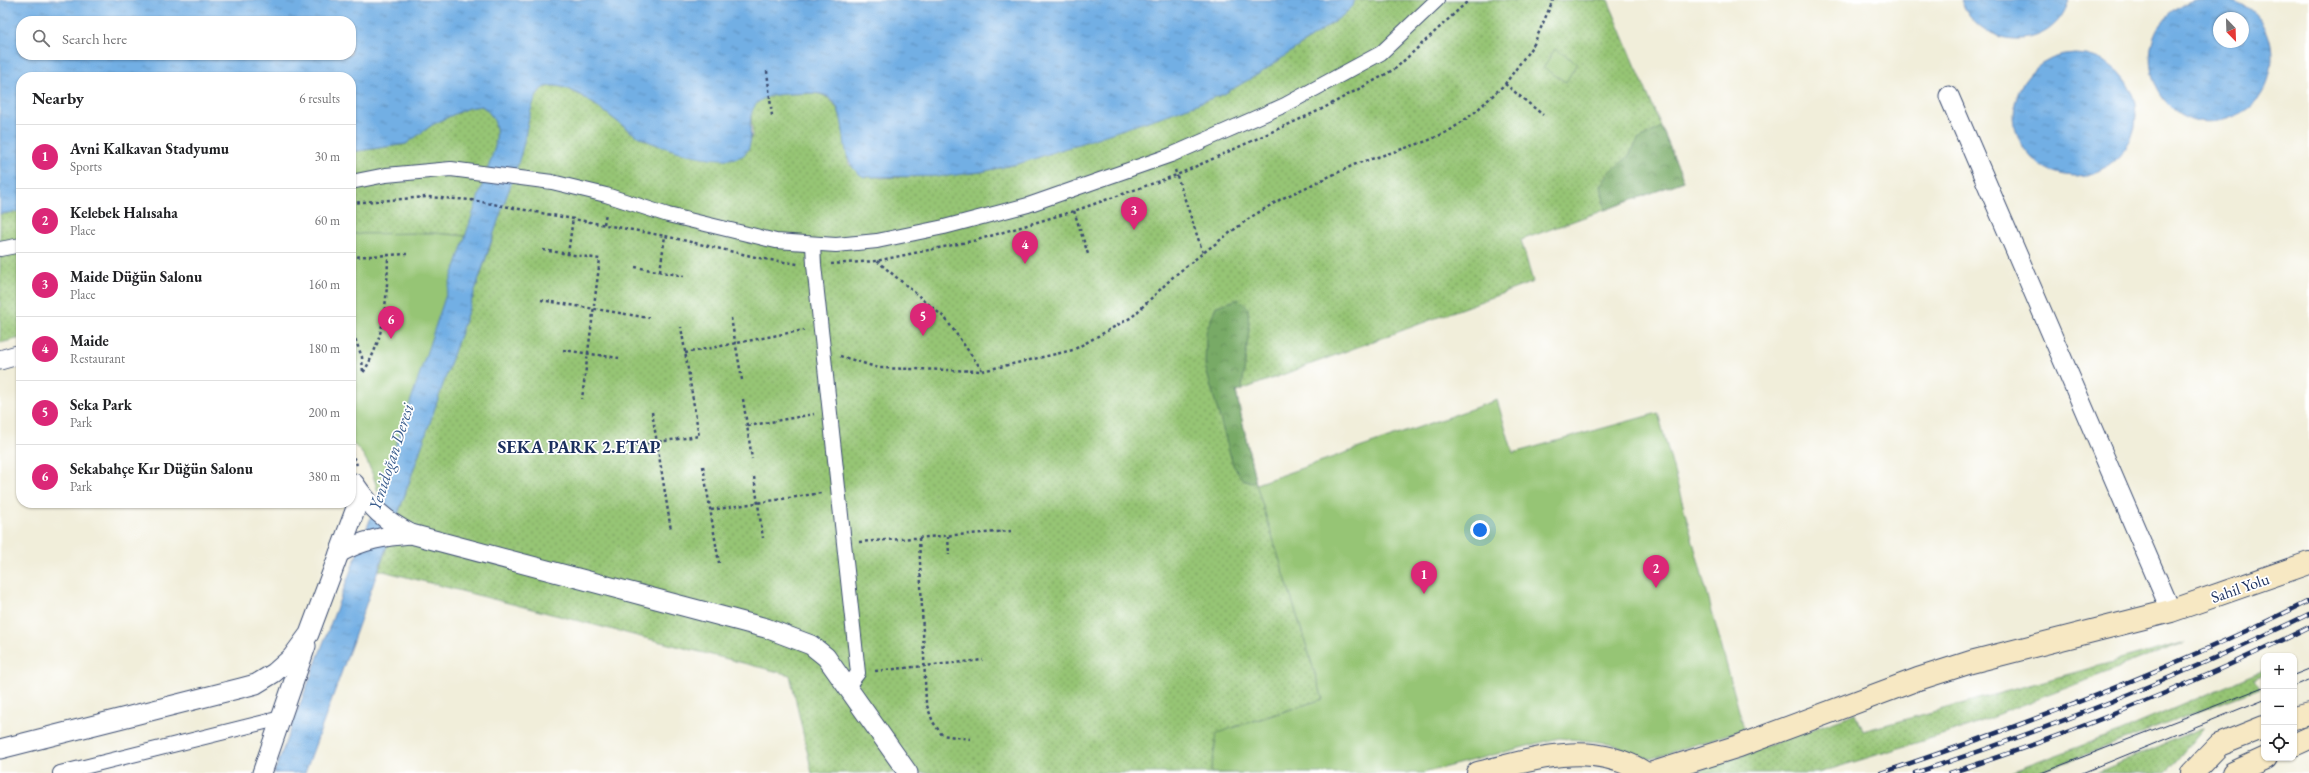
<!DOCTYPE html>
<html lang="en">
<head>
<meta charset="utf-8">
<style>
  body { margin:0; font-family:"EB Garamond",serif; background:#f6f6f6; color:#202124 }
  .controls { position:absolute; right:12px; bottom:12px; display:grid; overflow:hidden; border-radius:8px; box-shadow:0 1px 3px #0004 }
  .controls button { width:36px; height:36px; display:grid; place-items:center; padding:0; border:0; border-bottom:1px solid #e0e0e0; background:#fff; color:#202124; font:20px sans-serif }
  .compass { position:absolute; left:2213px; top:12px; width:36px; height:36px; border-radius:50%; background:#fff; box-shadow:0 1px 3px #0004; rotate:157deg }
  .you { position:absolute; left:1480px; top:530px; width:14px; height:14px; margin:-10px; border:3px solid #fff; border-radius:50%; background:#1a73e8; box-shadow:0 0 0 6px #1a73e833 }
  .badge { display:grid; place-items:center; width:26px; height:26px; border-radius:50%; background:#db2777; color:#fff; font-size:13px; font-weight:700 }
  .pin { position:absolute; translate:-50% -33px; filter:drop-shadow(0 1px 2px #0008) }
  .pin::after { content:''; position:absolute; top:21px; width:14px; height:12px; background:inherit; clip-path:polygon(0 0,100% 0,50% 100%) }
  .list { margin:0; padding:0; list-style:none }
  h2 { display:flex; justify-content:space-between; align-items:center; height:52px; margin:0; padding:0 16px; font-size:17px }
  h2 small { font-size:13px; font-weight:400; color:#757577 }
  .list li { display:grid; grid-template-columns:26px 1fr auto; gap:12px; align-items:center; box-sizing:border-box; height:64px; padding:0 16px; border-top:1px solid #e0e0e0 }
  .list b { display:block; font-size:15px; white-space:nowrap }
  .list p { margin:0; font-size:13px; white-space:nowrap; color:#757577 }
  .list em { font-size:13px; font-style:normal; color:#757577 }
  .icon { flex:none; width:22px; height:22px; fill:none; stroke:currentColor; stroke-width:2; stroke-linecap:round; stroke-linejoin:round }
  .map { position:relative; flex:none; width:2309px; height:773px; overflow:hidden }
  .search { position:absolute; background:#fff; box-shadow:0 1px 3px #0004; left:16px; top:16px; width:340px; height:44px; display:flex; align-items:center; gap:10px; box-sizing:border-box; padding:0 14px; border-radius:16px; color:#757577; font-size:15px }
  .panel { position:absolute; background:#fff; box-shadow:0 1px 3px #0004; left:16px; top:72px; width:340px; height:436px; border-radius:16px }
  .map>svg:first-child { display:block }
</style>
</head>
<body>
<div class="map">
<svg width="2309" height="773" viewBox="0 0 2309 773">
  <defs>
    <pattern id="grass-dots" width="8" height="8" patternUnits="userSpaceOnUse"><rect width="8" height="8" fill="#96c574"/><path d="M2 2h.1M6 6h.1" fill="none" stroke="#7aa062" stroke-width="1.8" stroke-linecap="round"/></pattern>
    <pattern id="forest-crowns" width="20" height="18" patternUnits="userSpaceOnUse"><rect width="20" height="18" fill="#78aa66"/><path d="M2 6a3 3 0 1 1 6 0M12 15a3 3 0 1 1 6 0" fill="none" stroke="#628b57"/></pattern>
    <pattern id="water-ripples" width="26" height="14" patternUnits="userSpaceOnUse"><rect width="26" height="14" fill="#72afe4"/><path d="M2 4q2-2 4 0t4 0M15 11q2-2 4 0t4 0" fill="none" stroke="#5d8fbc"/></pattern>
  </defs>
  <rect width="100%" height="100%" fill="#fff"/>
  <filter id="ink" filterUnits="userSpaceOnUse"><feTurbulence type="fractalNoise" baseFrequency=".025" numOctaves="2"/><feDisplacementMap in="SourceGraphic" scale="8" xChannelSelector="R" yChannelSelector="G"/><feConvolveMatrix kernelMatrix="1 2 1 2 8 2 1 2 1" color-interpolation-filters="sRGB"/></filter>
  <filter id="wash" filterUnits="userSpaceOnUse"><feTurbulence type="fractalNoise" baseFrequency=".012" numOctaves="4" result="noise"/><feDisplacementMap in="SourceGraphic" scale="16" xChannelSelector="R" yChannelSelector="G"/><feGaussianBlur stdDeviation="0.9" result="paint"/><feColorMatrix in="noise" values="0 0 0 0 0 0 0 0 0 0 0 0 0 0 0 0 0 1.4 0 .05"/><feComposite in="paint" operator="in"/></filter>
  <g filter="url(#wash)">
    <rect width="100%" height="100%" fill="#f1eeda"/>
    <!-- grass -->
    <g fill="url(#grass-dots)" stroke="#587a69">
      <path d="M 1355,0 L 1608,0 L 1684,181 L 1521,240 L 1533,282 L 1236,392 L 1256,484 L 1323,699 L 1234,727 L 1249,773 L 812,773 L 790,675 L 379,570 L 493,238 L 433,233 L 351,234 L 351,152 L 406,144 L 432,125 L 448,117 L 468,108 L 481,106 C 499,118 499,128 495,147 L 522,149 C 525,136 531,93 544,88 C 570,75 619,128 643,139 C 662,148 684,152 704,156 C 725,161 747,161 752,136 C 754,124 746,111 757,102 C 765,94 778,95 789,94 C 798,94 810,92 819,94 C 847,100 843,143 849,165 L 881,178 L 981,172 L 1021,163 L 1224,94 L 1299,46 L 1342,16 L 1352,7 Z"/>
      <polygon points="21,211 21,338 0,343 0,214"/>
      <polygon points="2185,642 1958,730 1818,773 1693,773 1856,713 1863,731"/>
      <polygon points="2264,670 2264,674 2255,679 2260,688 2050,768 2030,773 2008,773 2121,731"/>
      <polygon points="2204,727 2166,773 2096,773"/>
    </g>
    <!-- forest -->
    <g fill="url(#forest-crowns)" stroke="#4a6c62">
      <polygon points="1661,127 1684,181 1605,210 1601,185 1611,171 1628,157 1638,140"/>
      <polygon points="1239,299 1248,308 1249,329 1242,390 1236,392 1256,484 1242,479 1233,465 1205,366 1206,332 1216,306"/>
    </g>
    <!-- garden -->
    <g fill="#96c574" stroke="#587a69">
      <polygon points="1555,49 1577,63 1566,82 1543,68"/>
      <path d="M 433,233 L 466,236 L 379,496 C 375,480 367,452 351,443 L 351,234 Z"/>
      <polygon points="1497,400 1513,453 1658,413 1744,729 1650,759 1609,743 1559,738 1423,773 1211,773 1217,733 1323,699 1256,484"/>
    </g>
    <!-- water -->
    <g fill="url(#water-ripples)" stroke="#466fa1" fill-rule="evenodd">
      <path d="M 0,0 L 1355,0 L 1352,7 L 1342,16 L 1262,72 L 1224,94 L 1166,115 L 1021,163 L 981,172 L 948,176 L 864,177 C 831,160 856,104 821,94 C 810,92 797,94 786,94 C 715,97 784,163 720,159 C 698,158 661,148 641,138 C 618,126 572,77 545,87 C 541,89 539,91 537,95 C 529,110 527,129 523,146 C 517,170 507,194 499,218 C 438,404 372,589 305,773 L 274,773 L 379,496 L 495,147 C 498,129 497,118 482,106 L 468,108 L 448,117 L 432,125 L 406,144 L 351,152 L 351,77 L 21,77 L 21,211 L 0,214 ZM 21,21 L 351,21 L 351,55 L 21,55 Z"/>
      <path d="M 1961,0 L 2069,0 C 2053,54 1980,50 1961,0 Z"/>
      <path d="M 2195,0 C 2206,0 2219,0 2229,0 C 2274,10 2283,65 2259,98 C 2252,109 2239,115 2227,119 C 2151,141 2116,25 2195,0 ZM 2219,18 L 2243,18 L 2243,42 L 2219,42 Z"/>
      <circle cx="2075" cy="115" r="61"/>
    </g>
  </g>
  <g filter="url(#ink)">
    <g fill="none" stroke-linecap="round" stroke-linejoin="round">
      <!-- pedestrian casing -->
      <g stroke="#3b4c71" stroke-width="16">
        <g id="pedestrian">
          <polyline points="351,182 386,175 451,169 552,182 606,195 668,215 776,241 836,245 877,241 944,227 1028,205 1171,155 1219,134 1285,105 1381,53 1437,0"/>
          <polyline points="813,244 814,265 858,673 848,686"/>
          <polyline points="0,249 21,245"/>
          <polyline points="60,773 281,718"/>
        </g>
      </g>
      <!-- minor casing -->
      <g stroke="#3b4c71" stroke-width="21">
        <g id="minor">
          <polyline points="1949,96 2171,611"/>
          <polyline points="0,360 21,354"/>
          <path d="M 354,483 C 371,508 384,520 411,534 L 766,628 L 811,645 L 826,657 L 908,773"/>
          <path d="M 339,553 C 363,540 384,536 411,534"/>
          <polyline points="0,749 241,688 256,684 274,673 292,657 309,634 356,508 356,492 354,484"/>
          <polyline points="262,773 306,646"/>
        </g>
      </g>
      <!-- secondary casing -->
      <g stroke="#3b4c71" stroke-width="24">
        <g id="secondary">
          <polyline points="2294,718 2309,714"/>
          <polyline points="2294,745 2309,738"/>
          <path d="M 1478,773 C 1534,759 1592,739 1645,773"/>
          <polyline points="1653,773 1739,746 1918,679 1971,662 2171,611 2309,563"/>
          <polyline points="2192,773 2219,745 2264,727"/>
          <polyline points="2233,773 2266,758"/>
        </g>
      </g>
      <!-- path -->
      <g stroke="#3b4c71" stroke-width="2.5" stroke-dasharray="3 3" stroke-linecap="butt">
        <polyline points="767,71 772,116"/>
        <polyline points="1505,84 1543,115"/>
        <polyline points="1175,170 1203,253"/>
        <polyline points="351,203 427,197 471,200 665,236 764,259 798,264"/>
        <polyline points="1074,211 1088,254"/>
        <polyline points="604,224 606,213"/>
        <polyline points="543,250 600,259 582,399"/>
        <polyline points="568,254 573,218"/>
        <polyline points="351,257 407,254"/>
        <polyline points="877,261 945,318 982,370"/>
        <polyline points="831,264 876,261 977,240 1074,211 1177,175 1320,110 1381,77 1396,68 1469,0"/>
        <polyline points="635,267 684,276"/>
        <polyline points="660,271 665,236"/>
        <polyline points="541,300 649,318"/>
        <polyline points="731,318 742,380"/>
        <path d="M 351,328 L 362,357 L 363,373 C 386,337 387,296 388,255"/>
        <polyline points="563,350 619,358"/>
        <polyline points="685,353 804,330"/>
        <polyline points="840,356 879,368 982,371 1073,350 1132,317 1174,276 1203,253 1251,217 1281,199 1356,164 1427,141 1449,131 1474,113 1505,84 1534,44 1553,0"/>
        <polyline points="743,399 752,459"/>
        <polyline points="652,412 671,530"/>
        <polyline points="748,426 814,414"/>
        <polyline points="629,446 699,436 681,327"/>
        <polyline points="351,452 357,465"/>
        <polyline points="703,466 719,563"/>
        <polyline points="754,477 763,538"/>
        <polyline points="711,510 821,493"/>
        <polyline points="948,536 949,555"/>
        <polyline points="919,538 926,703 933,722 942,735 970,739"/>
        <polyline points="859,542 1011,531"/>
        <polyline points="875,671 983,660"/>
      </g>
      <!-- pedestrian -->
      <use href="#pedestrian" stroke="#fff" stroke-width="14"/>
      <!-- minor -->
      <use href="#minor" stroke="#fff" stroke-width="19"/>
      <!-- secondary -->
      <use href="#secondary" stroke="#f7e8c3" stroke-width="22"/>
      <!-- tram -->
      <g stroke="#1b2f5e" stroke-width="1">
        <polyline points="2294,675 2309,669"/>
        <polyline points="2294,686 2309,680"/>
        <polyline points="2041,773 2264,687"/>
        <polyline points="2082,773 2264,699"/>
      </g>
      <!-- rail casing -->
      <g stroke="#1b2f5e" stroke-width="4.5">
        <g id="rail">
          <path d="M 1881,773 C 2026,725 2172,669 2309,601"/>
          <path d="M 1915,773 C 2049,729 2182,676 2309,614"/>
          <path d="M 1950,773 C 2071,734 2194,684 2309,627"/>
        </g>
      </g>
      <!-- rail -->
      <use href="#rail" stroke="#fff" stroke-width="3" stroke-dasharray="9" stroke-linecap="butt"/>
    </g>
  </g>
  <g text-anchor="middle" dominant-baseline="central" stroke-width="3.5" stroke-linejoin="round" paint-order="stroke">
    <!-- street labels -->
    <g font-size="16" fill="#1b2f5e" stroke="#fff">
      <text transform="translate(2240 588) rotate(-19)">Sahil Yolu</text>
    </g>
    <!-- water labels -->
    <g font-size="17" font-style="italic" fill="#395c8d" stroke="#fff">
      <text transform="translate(391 457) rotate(-72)">Yenidoğan Deresi</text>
    </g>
    <!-- quarter labels -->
    <g font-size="18" font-weight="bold" fill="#1b2f5e" stroke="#fff">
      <text x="579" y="446">SEKA PARK 2.ETAP</text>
    </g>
  </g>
</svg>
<div class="controls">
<button>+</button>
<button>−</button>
<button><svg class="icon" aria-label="locate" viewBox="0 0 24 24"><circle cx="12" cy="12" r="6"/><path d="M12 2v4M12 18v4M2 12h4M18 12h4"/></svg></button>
</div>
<svg class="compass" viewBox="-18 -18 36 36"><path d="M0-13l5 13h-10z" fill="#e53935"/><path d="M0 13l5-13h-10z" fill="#757577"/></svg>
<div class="you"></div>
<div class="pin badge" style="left:1424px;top:594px">1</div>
<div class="pin badge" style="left:1656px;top:588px">2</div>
<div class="pin badge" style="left:1134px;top:230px">3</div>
<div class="pin badge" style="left:1025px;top:264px">4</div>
<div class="pin badge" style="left:923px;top:336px">5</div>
<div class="pin badge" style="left:391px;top:339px">6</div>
<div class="search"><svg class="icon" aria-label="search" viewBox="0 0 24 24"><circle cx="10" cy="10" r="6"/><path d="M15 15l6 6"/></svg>Search here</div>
<section class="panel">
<h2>Nearby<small>6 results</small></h2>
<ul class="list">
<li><span class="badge">1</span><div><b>Avni Kalkavan Stadyumu</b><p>Sports</p></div><em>30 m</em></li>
<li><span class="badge">2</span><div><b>Kelebek Halısaha</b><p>Place</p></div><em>60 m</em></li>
<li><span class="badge">3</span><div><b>Maide Düğün Salonu</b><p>Place</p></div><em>160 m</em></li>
<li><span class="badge">4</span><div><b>Maide</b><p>Restaurant</p></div><em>180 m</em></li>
<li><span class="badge">5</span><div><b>Seka Park</b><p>Park</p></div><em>200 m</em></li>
<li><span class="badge">6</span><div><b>Sekabahçe Kır Düğün Salonu</b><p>Park</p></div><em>380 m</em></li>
</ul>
</section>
</div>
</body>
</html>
